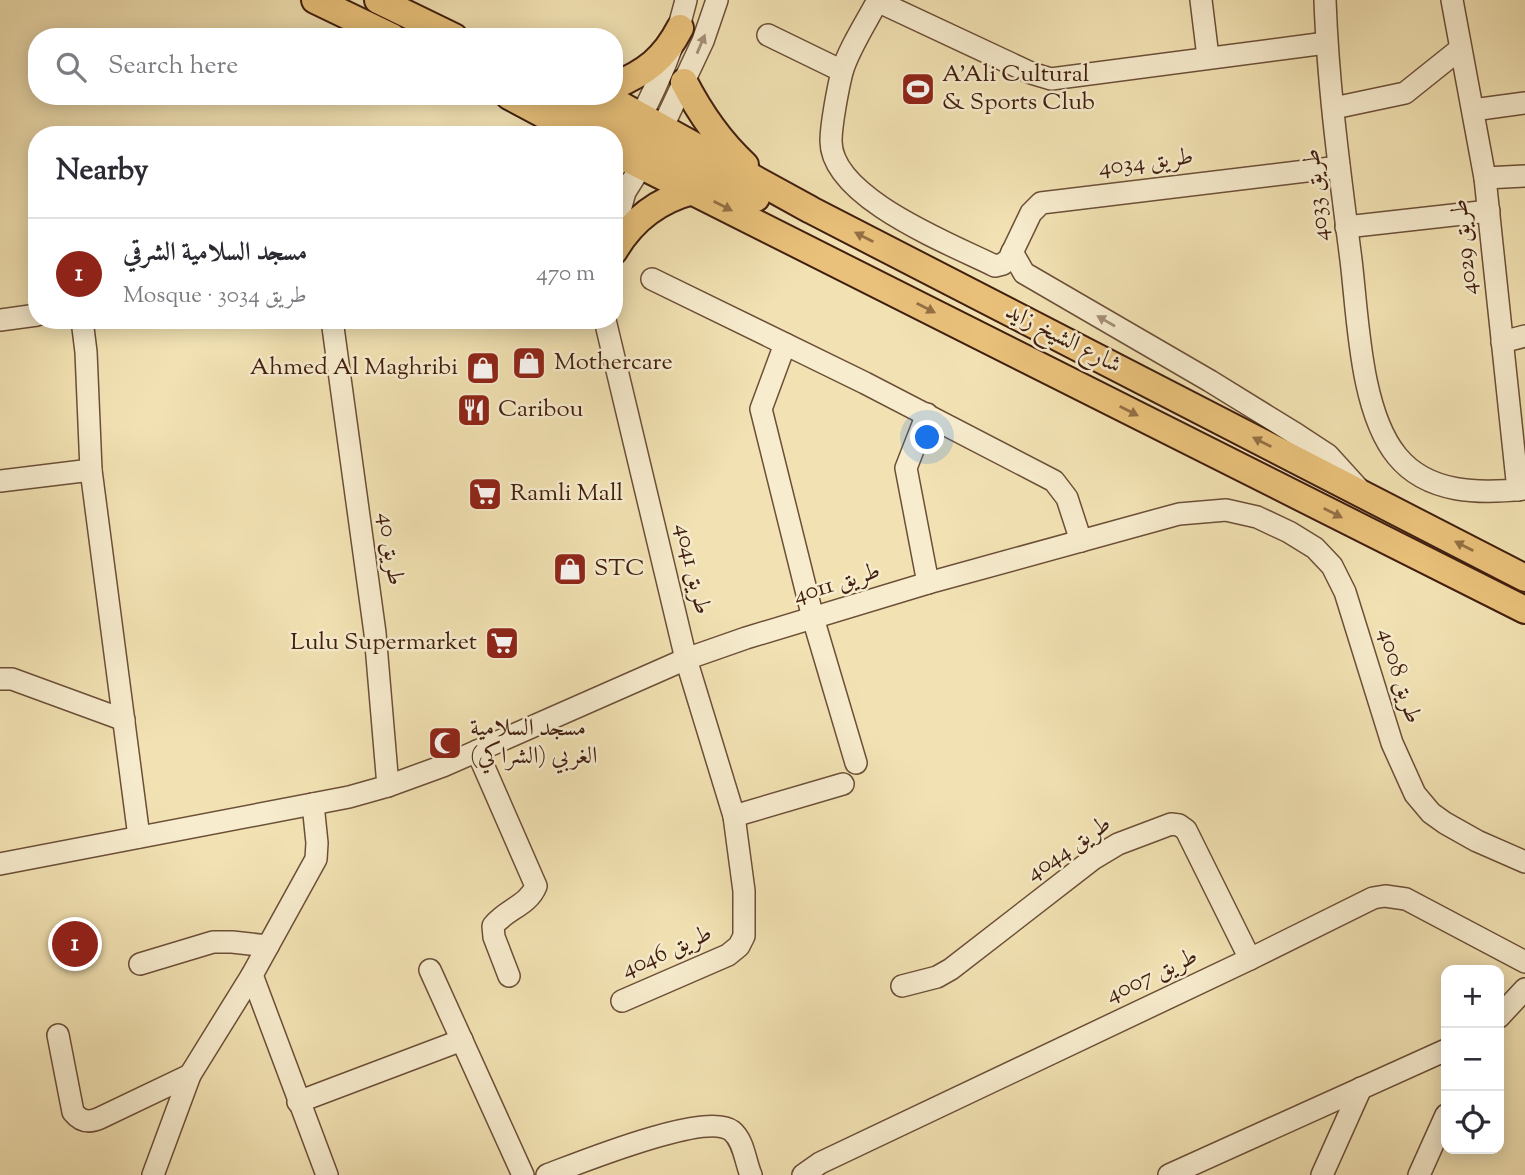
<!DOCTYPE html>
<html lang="en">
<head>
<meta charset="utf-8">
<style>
  body { margin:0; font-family:"Sorts Mill Goudy",Amiri,serif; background:#f2f2f3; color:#2b2b33 }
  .controls { position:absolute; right:21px; bottom:21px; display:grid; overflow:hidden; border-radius:14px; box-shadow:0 4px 18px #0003 }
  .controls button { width:63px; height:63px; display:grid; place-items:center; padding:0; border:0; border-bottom:2px solid #e1e1e2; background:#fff; color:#2b2b33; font:35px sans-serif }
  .you { position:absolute; left:928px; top:438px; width:24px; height:24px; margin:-18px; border:5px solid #fff; border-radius:50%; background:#1a73e8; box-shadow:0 0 0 10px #1a73e833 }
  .badge { display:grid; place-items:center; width:46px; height:46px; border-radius:50%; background:#8f2418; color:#fff; font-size:23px; font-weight:700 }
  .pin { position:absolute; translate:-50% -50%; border:4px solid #fff; box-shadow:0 2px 7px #0006 }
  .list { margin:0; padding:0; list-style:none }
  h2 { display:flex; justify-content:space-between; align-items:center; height:91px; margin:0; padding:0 28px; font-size:30px }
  h2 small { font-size:23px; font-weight:400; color:#7c7c81 }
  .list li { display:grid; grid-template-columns:46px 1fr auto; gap:21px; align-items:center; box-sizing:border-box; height:112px; padding:0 28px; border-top:2px solid #e1e1e2 }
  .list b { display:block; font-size:26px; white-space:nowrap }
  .list p { margin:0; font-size:23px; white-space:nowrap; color:#7c7c81 }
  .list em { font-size:23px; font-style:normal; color:#7c7c81 }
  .icon { flex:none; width:38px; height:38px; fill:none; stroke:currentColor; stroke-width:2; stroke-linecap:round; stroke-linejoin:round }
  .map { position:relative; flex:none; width:1525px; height:1175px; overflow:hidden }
  .search { position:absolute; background:#fff; box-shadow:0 4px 18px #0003; left:28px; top:28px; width:595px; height:77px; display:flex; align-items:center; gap:18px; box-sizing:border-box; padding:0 24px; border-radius:28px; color:#7c7c81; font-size:26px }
  .panel { position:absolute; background:#fff; box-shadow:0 4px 18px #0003; left:28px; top:126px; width:595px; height:203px; border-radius:28px }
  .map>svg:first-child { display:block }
</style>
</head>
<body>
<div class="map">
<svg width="1525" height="1175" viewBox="0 0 1525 1175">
  <rect width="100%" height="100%" fill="#f2e2b3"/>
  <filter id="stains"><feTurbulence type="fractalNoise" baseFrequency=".00286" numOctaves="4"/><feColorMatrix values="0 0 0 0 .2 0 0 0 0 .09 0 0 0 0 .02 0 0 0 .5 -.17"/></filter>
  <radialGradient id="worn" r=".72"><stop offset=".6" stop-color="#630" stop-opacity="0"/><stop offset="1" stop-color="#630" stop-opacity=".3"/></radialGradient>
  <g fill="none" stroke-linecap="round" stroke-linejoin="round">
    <!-- minor casing -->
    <g stroke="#6c4f38" stroke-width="24">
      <g id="minor">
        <path d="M 878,0 C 867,21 848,50 842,72 C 838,88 831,125 831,141 C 831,198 951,244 995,266 L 1003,264 L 1009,259 L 1031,213 L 1041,203 L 1339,167"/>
        <polyline points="1201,0 1208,57"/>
        <path d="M 1325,0 C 1328,87 1340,174 1351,260 C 1358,317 1360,411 1397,456 C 1428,494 1480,494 1525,489"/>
        <polyline points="1452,0 1485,178 1518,490"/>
        <polyline points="877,1 1031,73 1051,79 1326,43"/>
        <polyline points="768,35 842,71"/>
        <polyline points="1334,108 1405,93 1460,49"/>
        <polyline points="1473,110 1525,103"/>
        <path d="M 614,168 C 643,114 672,60 686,0"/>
        <polyline points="1485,178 1525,176"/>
        <polyline points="1346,227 1489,211"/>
        <polyline points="614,232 625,192 652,149 672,107 703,41 717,0"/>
        <polyline points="1012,252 1024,273 1210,381 1296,434 1328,455 1358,488"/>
        <polyline points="652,279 865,383 1054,481 1067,498 1081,541"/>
        <polyline points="0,320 37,315"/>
        <polyline points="82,320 86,352 91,470 139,837"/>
        <polyline points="332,320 375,633 388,786"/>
        <polyline points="605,320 686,659 734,816 744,891 744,936 739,946 728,955 622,1001"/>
        <polyline points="1502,342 1525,336"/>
        <polyline points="785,344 761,409 813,618 856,763"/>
        <polyline points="927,414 906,468 928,583"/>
        <polyline points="0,481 91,470"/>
        <polyline points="0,679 12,679 124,720"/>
        <path d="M 477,751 L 536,886 C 528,906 506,909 493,926 L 494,937 L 509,976"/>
        <polyline points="734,816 843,784"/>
        <polyline points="0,864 349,797 388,786 443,766 686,659 746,638 928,583 1179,514 1226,510 1257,517 1289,532 1315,548 1332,566 1345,592 1392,743 1415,794 1431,813 1445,823 1477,841 1525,862"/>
        <polyline points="140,964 213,942 232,942 268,946"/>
        <polyline points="430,970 523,1175"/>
        <polyline points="252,975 327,1175"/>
        <polyline points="902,986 937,977 951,969 1093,859 1118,844 1171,824 1179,825 1186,830 1250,959"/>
        <polyline points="1499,1017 1525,989"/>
        <path d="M 58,1035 L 73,1112 C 81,1122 89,1123 100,1118 L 190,1075"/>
        <polyline points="298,1102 462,1040"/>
        <polyline points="153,1175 190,1075 252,975 316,859 317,843 313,804"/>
        <path d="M 547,1175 C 579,1163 706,1111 732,1131 C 744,1141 745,1161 751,1175"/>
        <polyline points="803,1175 820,1163 1250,959 1373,898 1385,896 1406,899 1525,962"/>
        <polyline points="1169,1175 1446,1050"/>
        <polyline points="1322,1175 1361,1088"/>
        <polyline points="1419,1175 1446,1115"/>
      </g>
    </g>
    <!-- major casing -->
    <g stroke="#401e0f" stroke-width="30">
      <g id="major">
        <polyline points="315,0 392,37"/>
        <polyline points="378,0 454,37"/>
        <path d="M 684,82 C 700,113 719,141 745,165"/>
        <path d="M 614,86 C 646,72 664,59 680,28"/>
        <polyline points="509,96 582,135"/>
        <polyline points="547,96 631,137 644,137 658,131"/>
        <polyline points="604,96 811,210 1525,578"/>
        <polyline points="614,152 1525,610"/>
        <polyline points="621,156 636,150 652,149 756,198"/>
        <path d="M 614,251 C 632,220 658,200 693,191"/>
      </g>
    </g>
    <!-- minor -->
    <use href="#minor" stroke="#f7ecce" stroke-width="21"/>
    <!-- major -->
    <use href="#major" stroke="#e9c17a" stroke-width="26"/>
  </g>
  <!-- one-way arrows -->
  <defs><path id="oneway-solid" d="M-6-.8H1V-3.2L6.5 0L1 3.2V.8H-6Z" transform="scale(1.75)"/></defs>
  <g fill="#a58f78">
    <use href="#oneway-solid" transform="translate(701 44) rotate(-67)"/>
    <use href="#oneway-solid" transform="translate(1106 321) rotate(-150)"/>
  </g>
  <g fill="#947044">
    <use href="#oneway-solid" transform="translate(723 206) rotate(27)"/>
    <use href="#oneway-solid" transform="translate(864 237) rotate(-153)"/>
    <use href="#oneway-solid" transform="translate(926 308) rotate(27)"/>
    <use href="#oneway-solid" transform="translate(1129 411) rotate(27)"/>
    <use href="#oneway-solid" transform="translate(1262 442) rotate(-153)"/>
    <use href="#oneway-solid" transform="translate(1333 513) rotate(27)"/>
    <use href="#oneway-solid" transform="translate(1464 546) rotate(-153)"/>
  </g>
  <!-- icons -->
  <defs>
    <g id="stadium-square" transform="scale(1.75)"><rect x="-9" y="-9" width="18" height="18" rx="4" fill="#8f2418" stroke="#f7ecce"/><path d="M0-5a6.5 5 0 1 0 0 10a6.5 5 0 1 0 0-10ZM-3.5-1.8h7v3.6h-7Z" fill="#fff"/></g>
    <g id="shop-square" transform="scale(1.75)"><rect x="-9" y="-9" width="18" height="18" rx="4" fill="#8f2418" stroke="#f7ecce"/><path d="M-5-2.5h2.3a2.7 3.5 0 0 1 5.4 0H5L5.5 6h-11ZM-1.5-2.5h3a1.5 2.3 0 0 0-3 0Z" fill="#fff"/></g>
    <g id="restaurant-square" transform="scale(1.75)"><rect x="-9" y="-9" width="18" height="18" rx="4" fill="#8f2418" stroke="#f7ecce"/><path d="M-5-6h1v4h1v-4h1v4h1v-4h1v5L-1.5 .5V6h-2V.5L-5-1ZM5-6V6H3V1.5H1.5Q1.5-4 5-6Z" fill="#fff"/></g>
    <g id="supermarket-square" transform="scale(1.75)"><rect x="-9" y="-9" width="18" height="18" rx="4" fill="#8f2418" stroke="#f7ecce"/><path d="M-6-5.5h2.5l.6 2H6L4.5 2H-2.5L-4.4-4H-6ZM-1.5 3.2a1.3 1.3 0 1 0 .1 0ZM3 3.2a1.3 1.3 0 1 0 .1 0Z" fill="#fff"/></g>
    <g id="mosque-square" transform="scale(1.75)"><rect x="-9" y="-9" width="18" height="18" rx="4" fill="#8f2418" stroke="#f7ecce"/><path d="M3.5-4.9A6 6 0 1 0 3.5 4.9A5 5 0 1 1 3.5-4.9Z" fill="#fff"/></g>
  </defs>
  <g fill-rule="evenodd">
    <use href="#stadium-square" x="918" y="89"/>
    <use href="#shop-square" x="529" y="363"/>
    <use href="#shop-square" x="483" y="368"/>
    <use href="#restaurant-square" x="474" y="410"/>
    <use href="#supermarket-square" x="485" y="494"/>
    <use href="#shop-square" x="570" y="569"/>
    <use href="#supermarket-square" x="502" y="643"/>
    <use href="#mosque-square" x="445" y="743"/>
  </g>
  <g text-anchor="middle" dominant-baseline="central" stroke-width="5" stroke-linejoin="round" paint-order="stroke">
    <!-- poi labels -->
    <g font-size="24" fill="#401e0f" stroke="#f7ecce" text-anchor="start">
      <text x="942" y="75">A'Ali Cultural<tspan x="942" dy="28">&amp; Sports Club</tspan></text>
      <text x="554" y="363">Mothercare</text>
      <text x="458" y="368" text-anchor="end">Ahmed Al Maghribi</text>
      <text x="498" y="410">Caribou</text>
      <text x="510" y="494">Ramli Mall</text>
      <text x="594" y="569">STC</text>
      <text x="477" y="643" text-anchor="end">Lulu Supermarket</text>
      <text x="470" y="729">مسجد السلامية<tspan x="470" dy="28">الغربي (الشراكي)</tspan></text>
    </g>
    <!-- street labels -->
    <g font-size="24" fill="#401e0f" stroke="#f7ecce">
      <text transform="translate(1146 163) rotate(-7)">طريق 4034</text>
      <text transform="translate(1317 195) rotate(-96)">طريق 4033</text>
      <text transform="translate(1465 247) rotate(-96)">طريق 4029</text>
      <text transform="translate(1063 339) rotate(27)">شارع الشيخ زايد</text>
      <text transform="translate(390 549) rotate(82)">طريق 40</text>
      <text transform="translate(692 569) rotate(77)">طريق 4041</text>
      <text transform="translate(837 584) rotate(-17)">طريق 4011</text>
      <text transform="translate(1399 676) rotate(73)">طريق 4008</text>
      <text transform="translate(1069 849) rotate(-34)">طريق 4044</text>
      <text transform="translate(667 952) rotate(-24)">طريق 4046</text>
      <text transform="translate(1152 976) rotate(-25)">طريق 4007</text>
    </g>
  </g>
  <rect width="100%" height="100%" filter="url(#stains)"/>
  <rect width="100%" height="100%" fill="url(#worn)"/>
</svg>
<div class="controls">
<button>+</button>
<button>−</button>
<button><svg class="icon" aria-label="locate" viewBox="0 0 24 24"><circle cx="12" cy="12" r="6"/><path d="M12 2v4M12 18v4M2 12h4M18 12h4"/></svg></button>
</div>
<div class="you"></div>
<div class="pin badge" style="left:75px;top:944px">1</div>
<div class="search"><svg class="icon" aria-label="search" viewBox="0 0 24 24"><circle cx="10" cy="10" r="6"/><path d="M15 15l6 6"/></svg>Search here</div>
<section class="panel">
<h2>Nearby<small></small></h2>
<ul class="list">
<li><span class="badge">1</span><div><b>مسجد السلامية الشرقي</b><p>Mosque · طريق 3034</p></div><em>470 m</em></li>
</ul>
</section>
</div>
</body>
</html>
